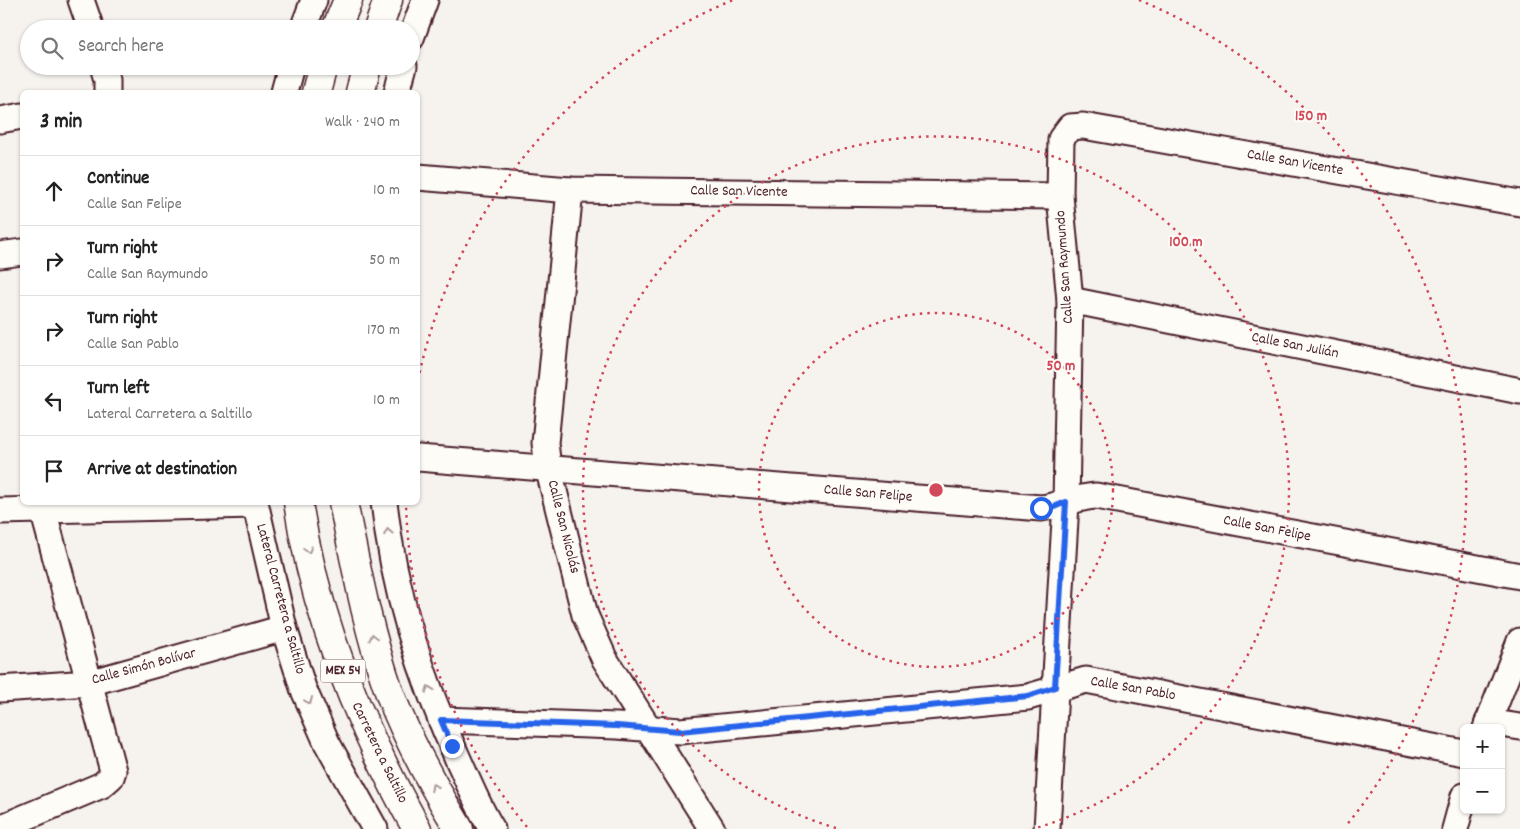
<!DOCTYPE html>
<html lang="en">
<head>
<meta charset="utf-8">
<style>
  body { margin:0; font-family:Dekko,sans-serif; background:#f2f2f2; color:#222 }
  .controls { position:absolute; right:15px; bottom:15px; display:grid; overflow:hidden; border-radius:8px; box-shadow:0 1px 4px #0004 }
  .controls button { width:45px; height:45px; display:grid; place-items:center; padding:0; border:0; border-bottom:1px solid #e0e0e0; background:#fff; color:#222; font:25px sans-serif }
  .stop { position:absolute; width:15px; height:15px; margin:-11px; border:4px solid #2563eb; border-radius:50%; background:#fff }
  .stop.end { background:#2563eb; border-color:#fff; box-shadow:0 1px 5px #0008 }
  .list { margin:0; padding:0; list-style:none }
  h2 { display:flex; justify-content:space-between; align-items:center; height:65px; margin:0; padding:0 20px; font-size:21px }
  h2 small { font-size:16px; font-weight:400; color:#767676 }
  .list li { display:grid; grid-template-columns:32px 1fr auto; gap:15px; align-items:center; box-sizing:border-box; height:70px; padding:0 20px; border-top:1px solid #e0e0e0 }
  .list b { display:block; font-size:19px; white-space:nowrap }
  .list p { margin:0; font-size:16px; white-space:nowrap; color:#767676 }
  .list em { font-size:16px; font-style:normal; color:#767676 }
  .icon { flex:none; width:28px; height:28px; fill:none; stroke:currentColor; stroke-width:2; stroke-linecap:round; stroke-linejoin:round }
  .map { position:relative; flex:none; width:1520px; height:829px; overflow:hidden }
  .search { position:absolute; background:#fff; box-shadow:0 1px 4px #0004; left:20px; top:20px; width:400px; height:55px; display:flex; align-items:center; gap:12px; box-sizing:border-box; padding:0 18px; border-radius:28px; color:#767676; font-size:19px }
  .panel { position:absolute; background:#fff; box-shadow:0 1px 4px #0004; left:20px; top:90px; width:400px; height:415px; border-radius:8px }
  .map>svg:first-child { display:block }
</style>
</head>
<body>
<div class="map">
<svg width="1520" height="829" viewBox="0 0 1520 829">
  <rect width="100%" height="100%" fill="#f6f3ef"/>
  <filter id="ink" filterUnits="userSpaceOnUse"><feTurbulence type="fractalNoise" baseFrequency=".02" numOctaves="2"/><feDisplacementMap in="SourceGraphic" scale="10" xChannelSelector="R" yChannelSelector="G"/><feConvolveMatrix kernelMatrix="1 2 1 2 8 2 1 2 1" color-interpolation-filters="sRGB"/></filter>
  <g filter="url(#ink)">
    <g fill="none" stroke-linecap="round" stroke-linejoin="round">
      <!-- street casing -->
      <g stroke="#4a1f2b" stroke-width="29">
        <g id="street">
          <polyline points="81,0 91,29"/>
          <polyline points="303,29 314,0"/>
          <polyline points="411,38 425,0"/>
          <polyline points="103,66 107,80 107,92"/>
          <polyline points="284,92 291,66"/>
          <polyline points="397,92 404,66"/>
          <polyline points="0,120 22,116"/>
          <polyline points="418,177 570,190 1060,196"/>
          <polyline points="570,190 545,443 548,467 585,615 604,658 712,829"/>
          <polyline points="0,255 22,252"/>
          <polyline points="1070,300 1520,391"/>
          <path d="M 418,458 L 1041,508 C 1060,506 1076,497 1096,496 L 1520,576"/>
          <polyline points="255,502 284,628 303,688 327,743 375,829"/>
          <path d="M 384,502 C 394,595 423,684 462,768 C 471,788 480,810 492,829"/>
          <polyline points="0,511 255,505"/>
          <polyline points="0,689 89,683 284,628"/>
          <polyline points="441,720 617,726 680,731 1028,697 1086,680 1464,753"/>
          <polyline points="1488,722 1520,727"/>
          <polyline points="1486,728 1520,641"/>
          <polyline points="0,828 102,785 111,777 113,771 43,510"/>
          <polyline points="1047,829 1066,503 1070,300 1060,196 1061,139 1070,127 1083,126 1520,203"/>
          <polyline points="1455,829 1464,796"/>
        </g>
      </g>
      <!-- primary casing -->
      <g stroke="#4a1f2b" stroke-width="31">
        <g id="primary">
          <polyline points="336,29 348,0"/>
          <polyline points="378,29 388,0"/>
          <polyline points="316,92 323,66"/>
          <polyline points="360,92 367,66"/>
          <path d="M 298,502 C 315,617 361,729 417,829"/>
          <path d="M 343,502 C 356,567 368,632 390,694 C 408,741 433,786 459,829"/>
        </g>
      </g>
      <!-- street -->
      <use href="#street" stroke="#fdfcf7" stroke-width="25"/>
      <!-- primary -->
      <use href="#primary" stroke="#fdfcf7" stroke-width="28"/>
    </g>
    <!-- one-way arrows -->
    <defs><path id="oneway-chevron" d="M-2-3.5L2.5 0L-2 3.5" fill="none" stroke-width="1.6" stroke-linecap="round" stroke-linejoin="round" transform="scale(1.25)"/></defs>
    <g stroke="#ac999b">
      <use href="#oneway-chevron" transform="translate(388 532) rotate(-100)"/>
      <use href="#oneway-chevron" transform="translate(308 550) rotate(76)"/>
      <use href="#oneway-chevron" transform="translate(373 637) rotate(-105)"/>
      <use href="#oneway-chevron" transform="translate(429 689) rotate(-110)"/>
      <use href="#oneway-chevron" transform="translate(309 701) rotate(67)"/>
      <use href="#oneway-chevron" transform="translate(434 787) rotate(-117)"/>
    </g>
  </g>
  <g fill="none" stroke-linecap="round" stroke-linejoin="round" filter="url(#ink)">
    <!-- route -->
    <polyline stroke="#2563eb" stroke-width="6" points="452,746 441,720 617,726 680,731 1028,696 1055,687 1066,502 1054,507 1041,508"/>
  </g>
  <!-- distance rings -->
  <g fill="none" stroke="#d1495b" stroke-width="2.5" stroke-dasharray="2.5 5">
    <circle cx="936" cy="490" r="177"/>
    <path d="M836 828A353 353 0 1 1 1036 828"/>
    <path d="M527 827A530 530 0 0 1 406 504M418 380A530 530 0 0 1 733 0M1139 0A530 530 0 0 1 1345 827"/>
  </g>
  <g text-anchor="middle" dominant-baseline="central" stroke-width="4" stroke-linejoin="round" paint-order="stroke">
    <!-- shield labels -->
    <rect fill="#fdfcf7" stroke="#806168" stroke-width="1" x="320.5" y="659.5" width="45" height="23" rx="4"/>
    <g font-size="14" font-weight="bold" fill="#4a1f2b">
      <text x="343" y="671">MEX 54</text>
    </g>
    <!-- street labels -->
    <g font-size="15" fill="#4a1f2b" stroke="#fdfcf7">
      <text transform="translate(1295 163) rotate(10)">Calle San Vicente</text>
      <text transform="translate(739 192) rotate(1)">Calle San Vicente</text>
      <text transform="translate(1065 267) rotate(-94)">Calle San Raymundo</text>
      <text transform="translate(1295 346) rotate(11)">Calle San Julián</text>
      <text transform="translate(868 494) rotate(5)">Calle San Felipe</text>
      <text transform="translate(563 527) rotate(76)">Calle San Nicolás</text>
      <text transform="translate(1267 529) rotate(11)">Calle San Felipe</text>
      <text transform="translate(280 599) rotate(75)">Lateral Carretera a Saltillo</text>
      <text transform="translate(144 667) rotate(-15)">Calle Simón Bolívar</text>
      <text transform="translate(1133 689) rotate(10)">Calle San Pablo</text>
      <text transform="translate(379 753) rotate(64)">Carretera a Saltillo</text>
    </g>
  </g>
  <circle cx="936" cy="490" r="8" fill="#d1495b" stroke="#fdfcf7" stroke-width="2.5"/>
  <g font-size="15" text-anchor="middle" font-weight="bold" fill="#d1495b" stroke="#fdfcf7" stroke-width="4" stroke-linejoin="round" paint-order="stroke">
    <text x="1311" y="120">150 m</text>
    <text x="1186" y="246">100 m</text>
    <text x="1061" y="370">50 m</text>
  </g>
</svg>
<div class="controls">
<button>+</button>
<button>−</button>
</div>
<div class="stop" style="left:1041px;top:508px"></div>
<div class="stop end" style="left:452px;top:746px"></div>
<div class="search"><svg class="icon" aria-label="search" viewBox="0 0 24 24"><circle cx="10" cy="10" r="6"/><path d="M15 15l6 6"/></svg>Search here</div>
<section class="panel">
<h2>3 min<small>Walk · 240 m</small></h2>
<ul class="list">
<li><svg class="icon" aria-label="ahead" viewBox="0 0 24 24"><path d="M12 20V5M6 11l6-6 6 6"/></svg><div><b>Continue</b><p>Calle San Felipe</p></div><em>10 m</em></li>
<li><svg class="icon" aria-label="right" viewBox="0 0 24 24"><path d="M7 20v-9h11M14 6l5 5-5 5"/></svg><div><b>Turn right</b><p>Calle San Raymundo</p></div><em>50 m</em></li>
<li><svg class="icon" aria-label="right" viewBox="0 0 24 24"><path d="M7 20v-9h11M14 6l5 5-5 5"/></svg><div><b>Turn right</b><p>Calle San Pablo</p></div><em>170 m</em></li>
<li><svg class="icon" aria-label="left" viewBox="0 0 24 24"><path d="M17 20v-9H6M10 6l-5 5 5 5"/></svg><div><b>Turn left</b><p>Lateral Carretera a Saltillo</p></div><em>10 m</em></li>
<li><svg class="icon" aria-label="arrive" viewBox="0 0 24 24"><path d="M6 21V4h12l-3 4 3 4H6"/></svg><div><b>Arrive at destination</b></div></li>
</ul>
</section>
</div>
</body>
</html>
